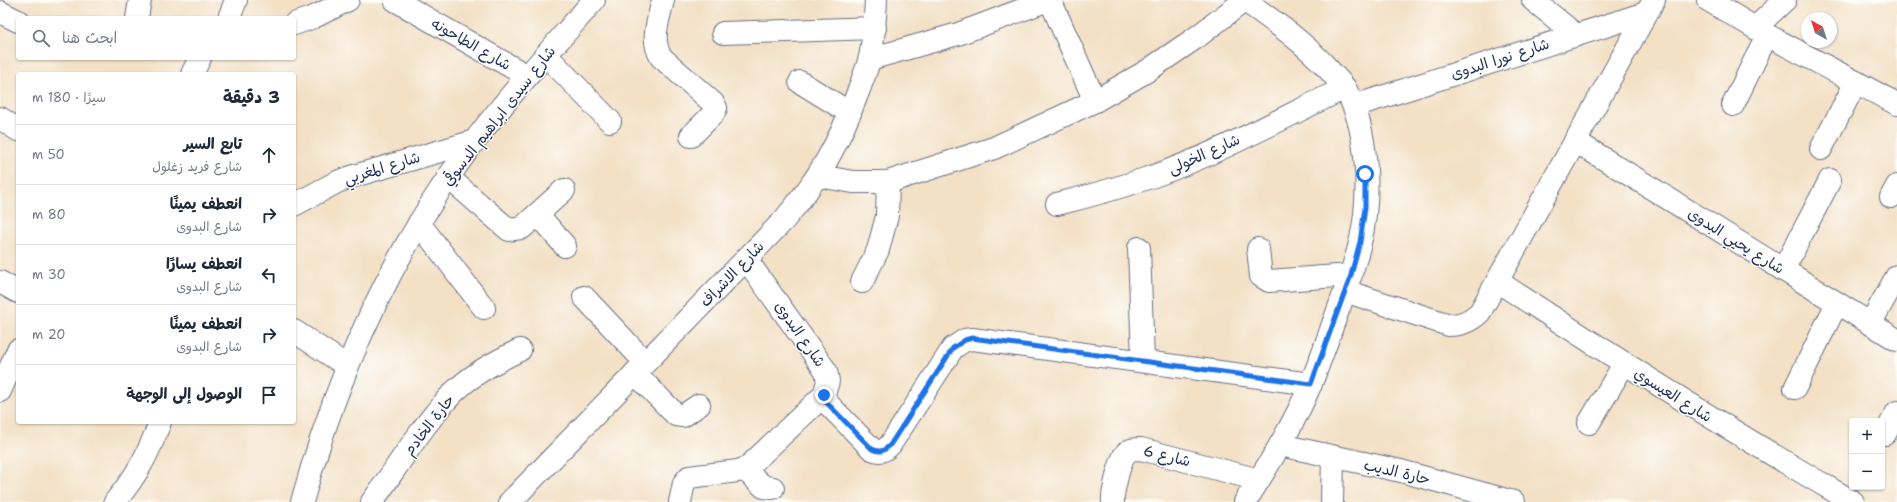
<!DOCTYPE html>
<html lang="ar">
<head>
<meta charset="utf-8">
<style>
  body { margin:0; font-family:"Shantell Sans","Playpen Sans Arabic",sans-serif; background:#f2f2f3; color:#1f2937; direction:rtl }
  .controls { position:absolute; right:12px; bottom:12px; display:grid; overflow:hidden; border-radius:4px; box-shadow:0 1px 3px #0004 }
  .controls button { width:36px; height:36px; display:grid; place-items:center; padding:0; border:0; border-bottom:1px solid #e0e1e3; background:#fff; color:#1f2937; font:20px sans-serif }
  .compass { position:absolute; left:1801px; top:12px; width:36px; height:36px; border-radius:50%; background:#fff; box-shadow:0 1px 3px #0004; rotate:321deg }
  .stop { position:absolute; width:12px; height:12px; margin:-9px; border:3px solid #1a73e8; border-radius:50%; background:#fff }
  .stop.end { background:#1a73e8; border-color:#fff; box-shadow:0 1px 4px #0008 }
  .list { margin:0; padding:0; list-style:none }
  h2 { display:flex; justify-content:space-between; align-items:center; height:52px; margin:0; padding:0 16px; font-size:17px }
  h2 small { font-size:13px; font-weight:400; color:#747a83 }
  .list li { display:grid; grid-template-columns:26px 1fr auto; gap:12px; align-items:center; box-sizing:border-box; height:60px; padding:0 16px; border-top:1px solid #e0e1e3 }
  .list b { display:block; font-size:15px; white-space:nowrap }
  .list p { margin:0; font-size:13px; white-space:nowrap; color:#747a83 }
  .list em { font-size:13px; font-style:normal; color:#747a83 }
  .icon { flex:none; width:22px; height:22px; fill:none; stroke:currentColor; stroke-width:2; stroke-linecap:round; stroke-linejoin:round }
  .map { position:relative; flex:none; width:1897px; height:502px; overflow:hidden; direction:ltr }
  .search { position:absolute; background:#fff; box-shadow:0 1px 3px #0004; left:16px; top:16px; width:280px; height:44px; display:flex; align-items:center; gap:10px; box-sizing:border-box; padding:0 14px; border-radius:4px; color:#747a83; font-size:15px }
  .panel { position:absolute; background:#fff; box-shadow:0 1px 3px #0004; left:16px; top:72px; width:280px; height:352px; border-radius:4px; direction:rtl }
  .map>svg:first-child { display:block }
</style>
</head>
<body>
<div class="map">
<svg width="1897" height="502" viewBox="0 0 1897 502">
  <rect width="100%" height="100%" fill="#fdfcf7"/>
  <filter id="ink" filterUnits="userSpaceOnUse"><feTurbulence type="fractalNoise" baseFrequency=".025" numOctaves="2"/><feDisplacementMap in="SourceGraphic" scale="8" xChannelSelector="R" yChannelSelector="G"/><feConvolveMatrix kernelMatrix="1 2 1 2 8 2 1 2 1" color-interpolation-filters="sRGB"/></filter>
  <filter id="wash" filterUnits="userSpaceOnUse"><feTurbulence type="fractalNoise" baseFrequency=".012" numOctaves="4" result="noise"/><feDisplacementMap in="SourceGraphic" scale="16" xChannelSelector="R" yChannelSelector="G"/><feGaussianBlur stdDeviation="0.9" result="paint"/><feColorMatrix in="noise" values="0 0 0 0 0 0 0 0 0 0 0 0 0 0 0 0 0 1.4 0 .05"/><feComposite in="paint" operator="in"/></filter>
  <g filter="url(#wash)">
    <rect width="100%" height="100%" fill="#f3e0c5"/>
  </g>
  <g filter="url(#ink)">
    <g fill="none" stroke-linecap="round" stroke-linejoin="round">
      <!-- minor casing -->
      <g stroke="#676d82" stroke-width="24">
        <g id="minor">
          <polyline points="395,0 527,76"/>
          <path d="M 663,0 C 659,19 650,39 661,57 L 713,103 L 716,108 L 713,114 L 691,136"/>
          <polyline points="1050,0 1095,101"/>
          <polyline points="1533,0 1576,35"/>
          <polyline points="1708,0 1767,35 1897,104"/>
          <polyline points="137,18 140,0"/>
          <polyline points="229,18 236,0"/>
          <polyline points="1755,28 1785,0"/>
          <polyline points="723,33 875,28"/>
          <polyline points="546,55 610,121"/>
          <polyline points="870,59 958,34 1048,0"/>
          <polyline points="192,74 200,58"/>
          <polyline points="800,82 850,113"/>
          <polyline points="1733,105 1767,35"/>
          <polyline points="1354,106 1646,13"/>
          <polyline points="0,118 18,130"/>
          <polyline points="1575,141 1897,340"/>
          <polyline points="1821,149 1856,82"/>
          <polyline points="819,176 853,182 888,182 994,148 1095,101 1147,71 1197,37 1245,0"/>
          <polyline points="448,177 509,230 522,228 564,190"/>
          <polyline points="1891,197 1897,186"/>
          <path d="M 1057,204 C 1090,196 1122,187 1154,176 C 1219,153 1282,118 1345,88"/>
          <polyline points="294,205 337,182 354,176 475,141"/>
          <polyline points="538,215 565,246"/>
          <polyline points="419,223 484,308"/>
          <polyline points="1139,248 1143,361"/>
          <polyline points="1258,249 1261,276 1269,281 1351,275"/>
          <path d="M 746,259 L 826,371 L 828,381 L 824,395 L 827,403 L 872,449 C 880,453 884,451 890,445 L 953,348 L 965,340 L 972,339 L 1311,384"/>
          <polyline points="1783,270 1830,180"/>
          <path d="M 1497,281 C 1614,358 1732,432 1853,502"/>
          <polyline points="0,282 18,292"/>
          <polyline points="862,282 878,250 887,216 888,182"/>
          <path d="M 1345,291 L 1449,325 C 1462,325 1471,321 1480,312 L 1654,0"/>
          <polyline points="584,297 645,362"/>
          <polyline points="1870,324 1897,276"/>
          <polyline points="294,331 347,366"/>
          <polyline points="635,373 676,415 683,416 699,405"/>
          <polyline points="1795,388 1837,303"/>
          <polyline points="0,391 18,350"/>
          <polyline points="1589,423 1624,364"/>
          <polyline points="1885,434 1897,412"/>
          <polyline points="1280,445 1401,471 1514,502"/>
          <polyline points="744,469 764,487 773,488"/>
          <path d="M 115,502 C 137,475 148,455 160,422"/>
          <path d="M 302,502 C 334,385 380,278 448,178 C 491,114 544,58 594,0"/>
          <path d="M 372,502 C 397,467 425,421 455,391 C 474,373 496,361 520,350"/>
          <path d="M 510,502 L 784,220 C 819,179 839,143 858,92 C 862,81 867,69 870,57 C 874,38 875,19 876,0"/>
          <polyline points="680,502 684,483 689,477 738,471 747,468 824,395"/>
          <path d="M 1113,502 C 1112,493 1120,460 1126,453 C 1130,449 1135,449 1141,449 L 1259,480"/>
          <polyline points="1332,502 1333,457"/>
        </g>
      </g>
      <!-- tertiary casing -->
      <g stroke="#676d82" stroke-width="24">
        <g id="tertiary">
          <path d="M 1244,0 C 1275,22 1305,43 1330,71 C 1335,77 1342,83 1346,90 C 1369,131 1371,198 1360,243 C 1353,271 1343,297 1333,324 C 1326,344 1319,364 1311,383 C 1294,425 1269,464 1245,502"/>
          <polyline points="0,12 18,21"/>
          <polyline points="294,24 314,17 348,0"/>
        </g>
      </g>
      <!-- minor -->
      <use href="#minor" stroke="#fff" stroke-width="22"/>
      <!-- tertiary -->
      <use href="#tertiary" stroke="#fff" stroke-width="22"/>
    </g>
  </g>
  <g fill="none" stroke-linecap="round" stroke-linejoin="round" filter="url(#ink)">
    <!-- route -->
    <path stroke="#1a73e8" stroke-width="5" d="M 824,395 L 827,403 L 872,449 C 880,453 884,451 890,445 L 953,348 L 965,340 L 972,338 L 1311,384 L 1351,275 L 1360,242 L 1365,208 L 1365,174"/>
  </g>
  <g text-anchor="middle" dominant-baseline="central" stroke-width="3" stroke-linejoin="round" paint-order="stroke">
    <!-- street labels -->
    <g font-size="15" fill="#1b2f5e" stroke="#fdfcf7">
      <text transform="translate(471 44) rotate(30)">شارع الطاحونه</text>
      <text transform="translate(1500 59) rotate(-18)">شارع نورا البدوى</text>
      <text transform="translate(499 116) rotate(-52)">شارع سيدى ابراهيم الدسوقي</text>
      <text transform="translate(1204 154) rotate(-24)">شارع الخولى</text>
      <text transform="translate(382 168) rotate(-17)">شارع المغربي</text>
      <text transform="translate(1736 241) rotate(32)">شارع يحيي البدوى</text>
      <text transform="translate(732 274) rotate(-46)">شارع الاشراف</text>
      <text transform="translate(800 334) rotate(55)">شارع البدوى</text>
      <text transform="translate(1673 395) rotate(32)">شارع العيسوي</text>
      <text transform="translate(429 425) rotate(-52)">حارة الخادم</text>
      <text transform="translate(1167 456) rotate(14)">شارع 6</text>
      <text transform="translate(1397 472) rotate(13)">حارة الديب</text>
    </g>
  </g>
</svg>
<div class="controls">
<button>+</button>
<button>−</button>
</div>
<svg class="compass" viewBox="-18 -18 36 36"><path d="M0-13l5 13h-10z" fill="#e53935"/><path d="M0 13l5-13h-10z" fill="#747a83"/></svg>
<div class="stop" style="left:1365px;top:174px"></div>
<div class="stop end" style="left:824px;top:395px"></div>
<div class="search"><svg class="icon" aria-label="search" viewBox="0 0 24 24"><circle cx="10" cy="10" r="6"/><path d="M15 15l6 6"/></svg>ابحث هنا</div>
<section class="panel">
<h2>3 دقيقة<small>سيرًا · 180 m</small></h2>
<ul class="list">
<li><svg class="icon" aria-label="ahead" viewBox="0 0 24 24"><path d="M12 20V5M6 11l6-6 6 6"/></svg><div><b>تابع السير</b><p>شارع فريد زغلول</p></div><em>50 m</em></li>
<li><svg class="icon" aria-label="right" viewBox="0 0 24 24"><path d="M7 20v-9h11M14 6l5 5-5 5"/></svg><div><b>انعطف يمينًا</b><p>شارع البدوى</p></div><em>80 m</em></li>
<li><svg class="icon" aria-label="left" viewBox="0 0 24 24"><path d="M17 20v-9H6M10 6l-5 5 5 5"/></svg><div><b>انعطف يسارًا</b><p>شارع البدوى</p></div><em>30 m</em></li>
<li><svg class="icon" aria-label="right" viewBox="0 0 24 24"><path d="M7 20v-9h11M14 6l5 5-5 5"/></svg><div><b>انعطف يمينًا</b><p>شارع البدوى</p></div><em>20 m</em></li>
<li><svg class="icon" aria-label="arrive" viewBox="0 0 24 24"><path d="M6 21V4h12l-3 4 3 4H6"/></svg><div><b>الوصول إلى الوجهة</b></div></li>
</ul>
</section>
</div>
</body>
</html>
